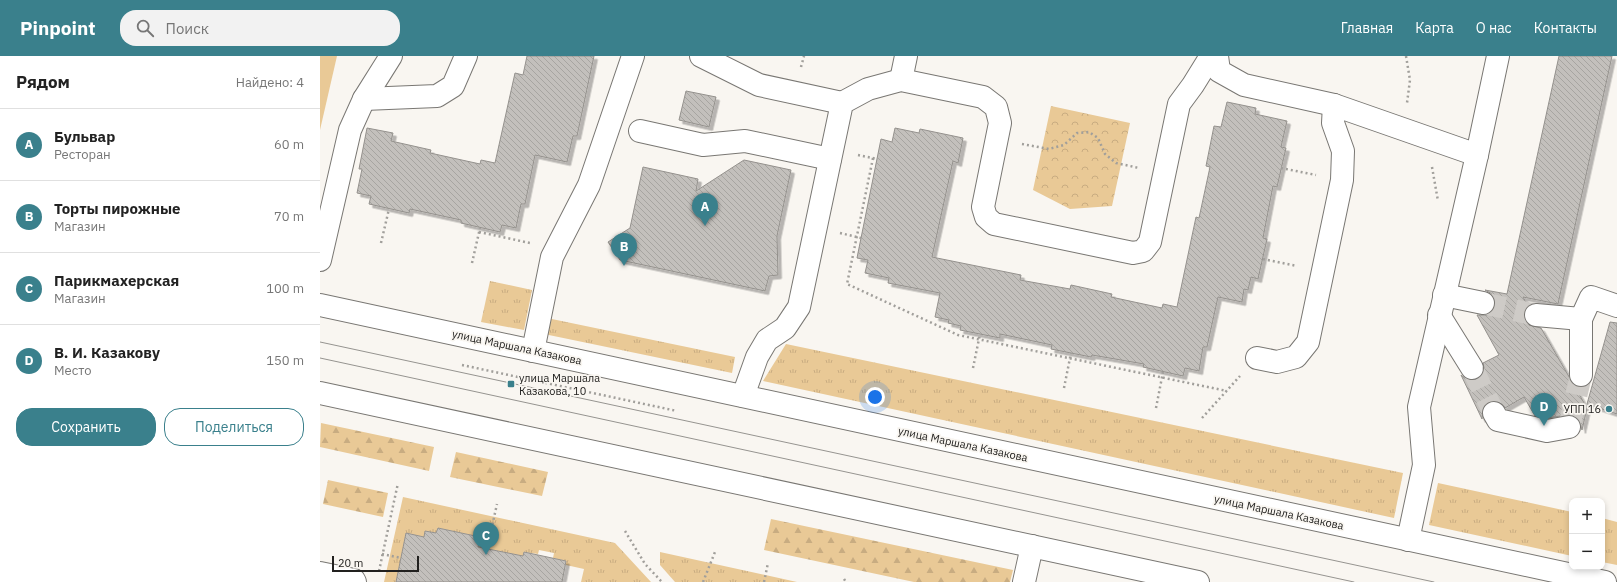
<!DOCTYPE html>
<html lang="ru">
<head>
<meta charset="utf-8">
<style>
  body { margin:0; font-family:"IBM Plex Sans",sans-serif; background:#f2f2f2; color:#222 }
  .controls { position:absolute; right:12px; bottom:12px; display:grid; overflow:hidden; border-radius:8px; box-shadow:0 2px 6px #0003 }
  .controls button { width:36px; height:36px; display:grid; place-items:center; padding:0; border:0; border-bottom:1px solid #e0e0e0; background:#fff; color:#222; font:20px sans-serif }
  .scale { position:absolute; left:12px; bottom:10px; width:87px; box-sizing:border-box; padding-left:4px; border:2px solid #22211f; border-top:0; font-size:11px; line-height:14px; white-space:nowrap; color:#22211f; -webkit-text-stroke:3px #f9f6f1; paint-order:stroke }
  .you { position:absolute; left:555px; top:341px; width:14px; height:14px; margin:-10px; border:3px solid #fff; border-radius:50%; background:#1a73e8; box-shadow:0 0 0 6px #1a73e833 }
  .badge { display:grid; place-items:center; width:26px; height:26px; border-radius:50%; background:#3a808c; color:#fff; font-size:13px; font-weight:700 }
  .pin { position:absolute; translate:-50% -33px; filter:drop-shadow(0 1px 2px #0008) }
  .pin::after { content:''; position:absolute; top:21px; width:14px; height:12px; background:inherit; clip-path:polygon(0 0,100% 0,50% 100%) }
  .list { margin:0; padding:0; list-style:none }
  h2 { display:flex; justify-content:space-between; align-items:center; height:52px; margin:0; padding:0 16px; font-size:17px }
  h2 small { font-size:13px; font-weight:400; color:#767676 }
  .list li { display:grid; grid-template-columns:26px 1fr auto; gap:12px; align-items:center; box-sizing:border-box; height:72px; padding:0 16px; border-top:1px solid #e0e0e0 }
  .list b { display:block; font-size:15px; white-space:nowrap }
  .list p { margin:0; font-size:13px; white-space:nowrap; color:#767676 }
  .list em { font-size:13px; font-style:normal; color:#767676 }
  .actions { display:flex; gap:8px; padding:12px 16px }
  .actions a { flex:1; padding:9px 0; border:1px solid #3a808c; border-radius:16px; text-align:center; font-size:14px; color:#3a808c }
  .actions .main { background:#3a808c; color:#fff }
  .icon { flex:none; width:22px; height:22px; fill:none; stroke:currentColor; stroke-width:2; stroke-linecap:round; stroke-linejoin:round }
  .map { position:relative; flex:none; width:1297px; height:526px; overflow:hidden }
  header { display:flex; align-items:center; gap:24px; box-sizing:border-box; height:56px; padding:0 20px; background:#3a808c; color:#fff }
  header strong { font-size:19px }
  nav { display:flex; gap:22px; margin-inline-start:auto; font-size:14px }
  .search { width:280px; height:36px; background:#f2f2f2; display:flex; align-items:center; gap:10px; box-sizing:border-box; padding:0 14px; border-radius:16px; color:#767676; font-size:15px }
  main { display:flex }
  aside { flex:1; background:#fff }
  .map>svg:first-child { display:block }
</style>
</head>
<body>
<header>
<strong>Pinpoint</strong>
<div class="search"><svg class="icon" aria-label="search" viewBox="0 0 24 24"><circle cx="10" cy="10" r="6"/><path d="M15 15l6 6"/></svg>Поиск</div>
<nav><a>Главная</a><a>Карта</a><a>О нас</a><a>Контакты</a></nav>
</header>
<main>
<aside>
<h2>Рядом<small>Найдено: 4</small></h2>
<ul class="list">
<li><span class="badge">A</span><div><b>Бульвар</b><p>Ресторан</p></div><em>60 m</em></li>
<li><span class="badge">B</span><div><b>Торты пирожные</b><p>Магазин</p></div><em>70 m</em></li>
<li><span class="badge">C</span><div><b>Парикмахерская</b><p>Магазин</p></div><em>100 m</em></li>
<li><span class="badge">D</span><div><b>В. И. Казакову</b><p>Место</p></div><em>150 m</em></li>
</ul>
<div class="actions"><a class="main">Сохранить</a><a>Поделиться</a></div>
</aside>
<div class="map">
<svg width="1297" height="526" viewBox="0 0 1297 526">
  <defs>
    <pattern id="grass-tufts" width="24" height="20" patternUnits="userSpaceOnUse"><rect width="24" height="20" fill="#e9c996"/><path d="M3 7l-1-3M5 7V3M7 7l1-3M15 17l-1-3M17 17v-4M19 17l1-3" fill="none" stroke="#c8ac81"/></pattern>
    <pattern id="forest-firs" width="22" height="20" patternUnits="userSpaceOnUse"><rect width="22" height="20" fill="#e9c996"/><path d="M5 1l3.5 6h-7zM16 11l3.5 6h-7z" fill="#c8ac81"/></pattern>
    <pattern id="park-crowns" width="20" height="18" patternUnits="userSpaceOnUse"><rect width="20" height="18" fill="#e9c996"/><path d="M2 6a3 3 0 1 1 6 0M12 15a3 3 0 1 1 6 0" fill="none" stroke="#c8ac81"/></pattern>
    <pattern id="building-back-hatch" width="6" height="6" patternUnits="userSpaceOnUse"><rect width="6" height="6" fill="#c3c0bc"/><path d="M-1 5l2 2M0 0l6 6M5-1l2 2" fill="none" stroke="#a7a5a1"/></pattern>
    <filter id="shadow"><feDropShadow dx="3.5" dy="3.5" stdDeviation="0" flood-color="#0004"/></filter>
  </defs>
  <rect width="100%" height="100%" fill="#f9f6f1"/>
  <!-- grass -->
  <g fill="url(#grass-tufts)">
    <polygon points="170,225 212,234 204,274 161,266"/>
    <polygon points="227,262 415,301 412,317 224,278"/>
    <polygon points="466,288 1083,417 1074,462 443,325"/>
    <polygon points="1118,427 1252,456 1252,500 1109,469"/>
    <polygon points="83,441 295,487 331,526 261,526 264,513 246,509 246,505 233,502 234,497 219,494 218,498 204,496 203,500 158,491 160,481 118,472 116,477 105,475 104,481 86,477 76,526 64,526"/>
    <polygon points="1282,462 1297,466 1297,509 1282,506"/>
    <polygon points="340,496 477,526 355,526 340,509"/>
  </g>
  <!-- forest -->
  <g fill="url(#forest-firs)">
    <polygon points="1,367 114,391 109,415 0,391"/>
    <polygon points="136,396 228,416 222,440 130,421"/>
    <polygon points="8,424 68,437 63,461 3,448"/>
    <polygon points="451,463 693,514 690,526 594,526 444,494"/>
  </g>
  <!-- park -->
  <polygon fill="url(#park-crowns)" points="731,50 810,67 792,150 750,153 713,134"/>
  <!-- pitch -->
  <polygon fill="#e9c996" points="0,0 17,0 0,74"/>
  <!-- building -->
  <g fill="url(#building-back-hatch)" stroke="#94918d" filter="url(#shadow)">
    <polygon points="207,0 274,0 257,80 253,80 247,106 215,99 205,148 201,148 196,172 182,169 180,176 141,167 141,164 90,153 89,157 49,148 51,140 37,137 42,113 39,113 47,72 73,77 71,85 111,94 110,97 160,108 161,104 175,107 195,17 203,19"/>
    <polygon points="1239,0 1292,0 1238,248 1203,241 1208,250 1204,258 1205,265 1209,269 1221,272 1267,352 1262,374 1259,363 1253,359 1247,359 1227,362 1215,360 1204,341 1185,352 1180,346 1174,345 1168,346 1163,351 1162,363 1141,319 1146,323 1153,324 1158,323 1163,318 1164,312 1163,307 1179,299 1157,259 1167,259 1173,255 1175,250 1175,243 1172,238 1165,234 1187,238"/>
    <polygon points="366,35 396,41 389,71 359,64"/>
    <polygon points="907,46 936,52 935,58 967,65 961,91 966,92 957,131 953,130 943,182 947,183 938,223 931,221 928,234 924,233 922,246 898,241 887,291 883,291 879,315 865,312 863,320 823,311 824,308 772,299 771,301 731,293 732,289 680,278 680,282 640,274 641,270 628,267 629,264 615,261 620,237 568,227 569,222 545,217 548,204 537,202 561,83 572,86 575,72 599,77 600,73 643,82 638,107 633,105 612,201 701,219 700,224 750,233 751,229 792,238 791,241 842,252 843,248 857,251 876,161 879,162 890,111 886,110 894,70 901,71"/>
    <polygon points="424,104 471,114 457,180 458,219 449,220 445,235 300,204 288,186 310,172 323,111 378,123 376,135"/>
    <polygon points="1290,266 1297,267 1297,358 1267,348"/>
    <polygon points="118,472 160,481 158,491 203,500 204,496 246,505 242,526 76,526 86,477 104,481 105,475 116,477"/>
  </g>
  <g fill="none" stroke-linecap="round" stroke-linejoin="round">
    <!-- minor-tunnel -->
    <g stroke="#cecbc7" stroke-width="22" stroke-dasharray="22 11" stroke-linecap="butt">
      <polyline points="1163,247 1216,259"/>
      <polyline points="1152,312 1174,357"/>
      <polyline points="1249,371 1261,319"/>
    </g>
    <!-- minor casing -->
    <g stroke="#797773" stroke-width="24">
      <g id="minor">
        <polyline points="381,0 439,29 522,47"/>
        <polyline points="897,0 899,15 924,29 1014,49 1157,99"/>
        <polyline points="581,24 586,0"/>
        <polyline points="44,43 117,40 133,30 146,0"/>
        <polyline points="320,75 383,89 425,85 510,103"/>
        <polyline points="0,204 30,74 44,43 71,0"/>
        <polyline points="1124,239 1163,247"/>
        <polyline points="0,249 1285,526"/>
        <polyline points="1119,259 1152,312"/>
        <polyline points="1216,259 1261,263"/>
        <polyline points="213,295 232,201 269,129 313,0"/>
        <polyline points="937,302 957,306 976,301 988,286 1022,124 1023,95 1013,67 1014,49"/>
        <polyline points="1261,319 1261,263 1271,241 1297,250"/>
        <polyline points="0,337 878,526"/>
        <polyline points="423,340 437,301 447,284 465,272 479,251 522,47 548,33 581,24 663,41 676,51 680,67 663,151 666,161 674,168 813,197 823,195 830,186 859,48 873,29 891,0"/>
        <polyline points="1174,357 1178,364 1227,375 1249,371"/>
        <polyline points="1088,484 1104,409 1099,351 1157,99 1178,0"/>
        <polyline points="0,517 34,524 35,526"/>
        <polyline points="704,526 712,490"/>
      </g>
    </g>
    <!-- path -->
    <g stroke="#a19f9b" stroke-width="2.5" stroke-dasharray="2 3" stroke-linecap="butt">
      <polyline points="1086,0 1090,24 1087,47"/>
      <polyline points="481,11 484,0"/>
      <polyline points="702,88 729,93 744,89 757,77 769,76 778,82 785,98 796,107 819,112"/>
      <polyline points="538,99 557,103"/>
      <polyline points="553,102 527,228 638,279 907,335"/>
      <polyline points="1112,111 1118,145"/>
      <polyline points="961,112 996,119"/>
      <polyline points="159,176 210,187"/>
      <polyline points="520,177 541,182"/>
      <polyline points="61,187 69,153"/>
      <polyline points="943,203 977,210"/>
      <polyline points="152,207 160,172"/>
      <polyline points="142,309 357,355"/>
      <polyline points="653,312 660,278"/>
      <polyline points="744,332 751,297"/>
      <polyline points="836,352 843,316"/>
      <polyline points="882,362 920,320"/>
      <polyline points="305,475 325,508 342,526"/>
      <polyline points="167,493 177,448"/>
      <polyline points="62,498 81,502"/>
      <polyline points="59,515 78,427"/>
      <polyline points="524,523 526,526"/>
      <polyline points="383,526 395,496"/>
      <polyline points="444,526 448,507"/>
    </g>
    <!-- minor -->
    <use href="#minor" stroke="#fff" stroke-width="22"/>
    <!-- tram -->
    <g stroke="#969490" stroke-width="1">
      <polyline points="0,286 1114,526"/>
      <polyline points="0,302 1034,526"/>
    </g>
  </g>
  <!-- markers -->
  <g fill="#3a808c" stroke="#f9f6f1" stroke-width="1.5">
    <rect x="187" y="324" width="8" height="8" rx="2"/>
    <circle cx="1289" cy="353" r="4"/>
  </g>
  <g text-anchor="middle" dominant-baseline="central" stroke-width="3.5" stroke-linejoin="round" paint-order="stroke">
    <!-- street labels -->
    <g font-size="11" fill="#22211f" stroke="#f9f6f1">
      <text transform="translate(197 291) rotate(12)">улица Маршала Казакова</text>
      <text transform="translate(643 388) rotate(12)">улица Маршала Казакова</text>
      <text transform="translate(959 456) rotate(12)">улица Маршала Казакова</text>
    </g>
    <!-- poi labels -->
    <g font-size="11" fill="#22211f" stroke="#f9f6f1" text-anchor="start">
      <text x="199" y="322">улица Маршала<tspan x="199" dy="13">Казакова, 10</tspan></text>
      <text x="1281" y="353" text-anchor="end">УПП 16</text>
    </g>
  </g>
</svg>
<div class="controls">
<button>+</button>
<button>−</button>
</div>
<div class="scale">20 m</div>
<div class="you"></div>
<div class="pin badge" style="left:385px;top:170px">A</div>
<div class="pin badge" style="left:304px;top:210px">B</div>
<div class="pin badge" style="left:166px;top:499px">C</div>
<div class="pin badge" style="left:1224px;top:370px">D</div>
</div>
</main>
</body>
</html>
